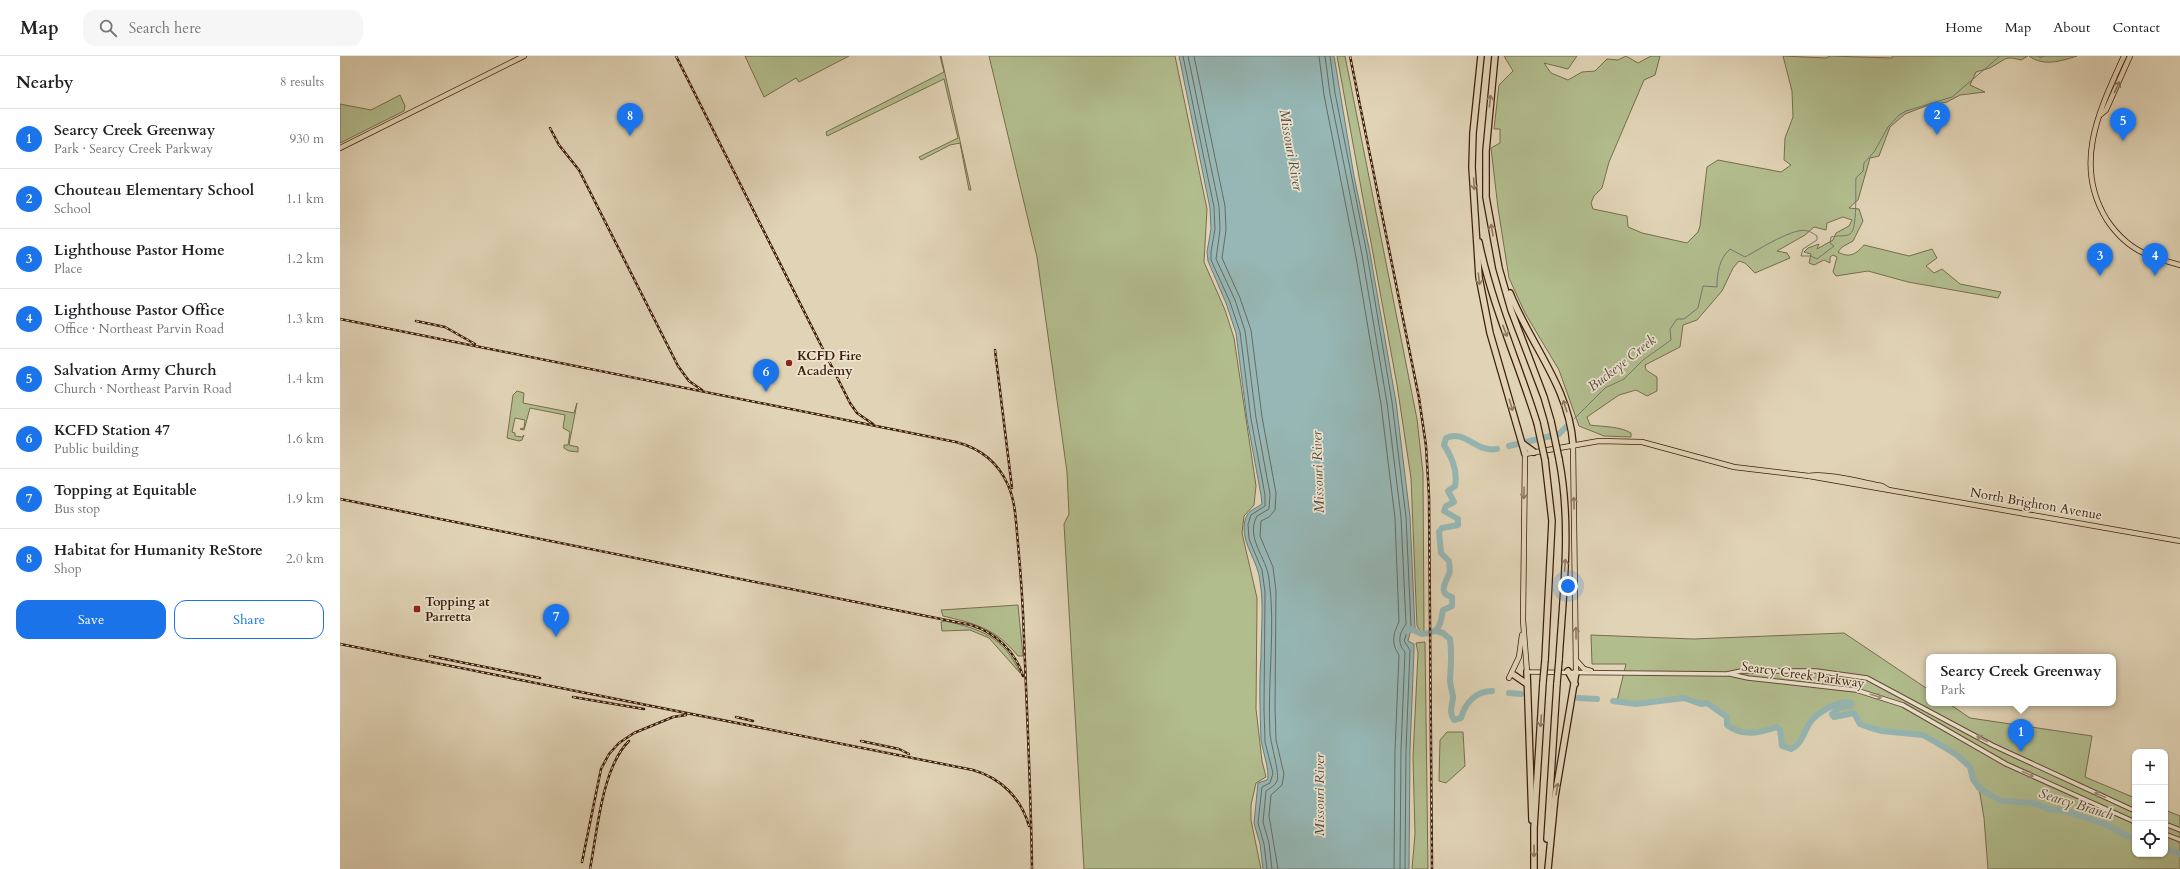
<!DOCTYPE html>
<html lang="en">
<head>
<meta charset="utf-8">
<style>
  body { margin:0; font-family:Cardo,serif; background:#f6f6f6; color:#202124 }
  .controls { position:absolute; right:12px; bottom:12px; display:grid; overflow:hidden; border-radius:8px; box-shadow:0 1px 3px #0004 }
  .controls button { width:36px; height:36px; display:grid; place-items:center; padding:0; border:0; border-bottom:1px solid #e0e0e0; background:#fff; color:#202124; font:20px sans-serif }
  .you { position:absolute; left:1228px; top:530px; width:14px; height:14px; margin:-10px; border:3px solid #fff; border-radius:50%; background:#1a73e8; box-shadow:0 0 0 6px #1a73e833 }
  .badge { display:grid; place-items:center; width:26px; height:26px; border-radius:50%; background:#1a73e8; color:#fff; font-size:13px; font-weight:700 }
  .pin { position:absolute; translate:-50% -33px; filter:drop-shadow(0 1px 2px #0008) }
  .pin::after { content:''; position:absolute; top:21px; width:14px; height:12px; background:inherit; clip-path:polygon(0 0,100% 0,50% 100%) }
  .popup { position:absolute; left:1586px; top:598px; width:190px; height:52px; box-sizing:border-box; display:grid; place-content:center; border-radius:8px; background:#fff; filter:drop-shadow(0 1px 3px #0005); font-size:13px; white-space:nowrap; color:#757577 }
  .popup b { font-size:15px; color:#202124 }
  .popup::after { content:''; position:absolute; left:50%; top:100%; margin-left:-8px; border:8px solid transparent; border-top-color:#fff }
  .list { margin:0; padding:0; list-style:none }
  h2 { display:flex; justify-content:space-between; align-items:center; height:52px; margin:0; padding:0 16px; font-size:17px }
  h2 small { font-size:13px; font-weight:400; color:#757577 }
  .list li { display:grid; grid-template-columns:26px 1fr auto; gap:12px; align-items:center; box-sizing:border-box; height:60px; padding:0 16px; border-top:1px solid #e0e0e0 }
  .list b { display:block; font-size:15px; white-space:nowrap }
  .list p { margin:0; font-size:13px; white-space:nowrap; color:#757577 }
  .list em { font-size:13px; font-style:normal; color:#757577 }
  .actions { display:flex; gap:8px; padding:12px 16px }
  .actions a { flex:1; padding:9px 0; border:1px solid #1a73e8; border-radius:12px; text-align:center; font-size:14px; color:#1a73e8 }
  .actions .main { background:#1a73e8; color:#fff }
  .icon { flex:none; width:22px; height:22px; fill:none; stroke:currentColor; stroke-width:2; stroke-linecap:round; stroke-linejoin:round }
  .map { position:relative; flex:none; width:1840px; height:813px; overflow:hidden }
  header { display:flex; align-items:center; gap:24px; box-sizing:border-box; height:56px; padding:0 20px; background:#fff; border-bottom:1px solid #e0e0e0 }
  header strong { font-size:19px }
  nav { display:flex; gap:22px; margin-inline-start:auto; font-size:14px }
  .search { width:280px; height:36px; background:#f6f6f6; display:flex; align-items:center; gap:10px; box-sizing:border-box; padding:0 14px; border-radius:12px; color:#757577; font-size:15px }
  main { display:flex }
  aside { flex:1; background:#fff }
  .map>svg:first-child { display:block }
</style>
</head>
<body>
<header>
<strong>Map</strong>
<div class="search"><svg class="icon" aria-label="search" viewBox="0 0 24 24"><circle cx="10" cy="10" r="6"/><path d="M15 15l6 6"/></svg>Search here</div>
<nav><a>Home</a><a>Map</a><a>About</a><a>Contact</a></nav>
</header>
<main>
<aside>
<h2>Nearby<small>8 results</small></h2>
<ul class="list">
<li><span class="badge">1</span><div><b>Searcy Creek Greenway</b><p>Park · Searcy Creek Parkway</p></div><em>930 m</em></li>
<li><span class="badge">2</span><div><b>Chouteau Elementary School</b><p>School</p></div><em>1.1 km</em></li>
<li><span class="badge">3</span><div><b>Lighthouse Pastor Home</b><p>Place</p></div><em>1.2 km</em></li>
<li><span class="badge">4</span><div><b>Lighthouse Pastor Office</b><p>Office · Northeast Parvin Road</p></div><em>1.3 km</em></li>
<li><span class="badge">5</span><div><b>Salvation Army Church</b><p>Church · Northeast Parvin Road</p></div><em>1.4 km</em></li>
<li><span class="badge">6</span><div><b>KCFD Station 47</b><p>Public building</p></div><em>1.6 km</em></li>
<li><span class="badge">7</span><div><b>Topping at Equitable</b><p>Bus stop</p></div><em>1.9 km</em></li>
<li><span class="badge">8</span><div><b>Habitat for Humanity ReStore</b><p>Shop</p></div><em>2.0 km</em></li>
</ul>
<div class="actions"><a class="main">Save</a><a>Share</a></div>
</aside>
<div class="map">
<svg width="1840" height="813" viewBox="0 0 1840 813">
  <rect width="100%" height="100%" fill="#e1d4b6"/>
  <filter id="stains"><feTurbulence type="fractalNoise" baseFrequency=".005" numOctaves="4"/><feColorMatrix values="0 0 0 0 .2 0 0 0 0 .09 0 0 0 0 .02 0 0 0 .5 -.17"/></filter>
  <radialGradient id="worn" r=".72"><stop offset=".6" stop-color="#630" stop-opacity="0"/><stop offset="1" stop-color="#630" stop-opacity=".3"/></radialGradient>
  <!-- green -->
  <g fill="#b2bd8e" stroke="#786d4c">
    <polygon points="405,0 509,0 459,26 456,22 424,41"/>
    <polygon points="600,0 601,0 631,134 629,134 620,87 610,89 581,104 579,101 618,82 604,23 487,80 486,76 604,16"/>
    <polygon points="649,0 835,0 867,153 864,206 885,254 894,282 916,430 914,449 904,460 902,477 917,542 916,653 922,705 926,721 916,727 911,749 911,764 921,813 744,813 724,468 729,458 727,416 697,201"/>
    <polygon points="997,0 1005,0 1077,363 1083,417 1084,576 1081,576 1077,570 1071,422 1057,329"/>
    <path d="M 1164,0 L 1237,0 L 1228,13 L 1204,7 L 1211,17 L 1228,24 L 1242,16 L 1255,15 L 1267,3 L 1278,4 L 1286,0 L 1298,7 L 1311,0 L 1320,0 L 1315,19 L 1304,24 L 1269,106 L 1262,132 L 1254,140 L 1251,147 L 1253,153 L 1287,160 L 1288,171 L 1302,177 L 1347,187 L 1358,176 L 1360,170 L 1367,111 L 1378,104 L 1441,116 L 1451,109 L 1444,104 L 1445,82 L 1453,61 L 1452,35 L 1443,0 L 1486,2 L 1490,0 L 1552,2 L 1553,0 L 1688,0 L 1681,4 C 1666,0 1667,2 1655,9 C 1650,13 1642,14 1636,16 L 1630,29 L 1645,36 L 1620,39 L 1607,46 L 1586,50 L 1565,58 L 1550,71 L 1539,100 L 1530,102 L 1518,144 L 1509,152 L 1519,153 L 1523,165 L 1513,185 L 1502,191 L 1498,196 C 1510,203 1517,197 1524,189 L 1569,200 L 1592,193 L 1597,202 L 1586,210 L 1594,217 L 1602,213 L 1620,228 L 1661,236 L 1658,242 L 1568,226 L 1528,215 L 1496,220 L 1493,216 L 1497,201 L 1493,199 L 1490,201 L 1490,207 L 1484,204 L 1474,209 L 1469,207 L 1471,198 L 1464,196 L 1468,192 L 1479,188 L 1477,193 L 1493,184 L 1496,177 L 1509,170 L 1512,164 L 1503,161 L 1487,167 L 1486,174 L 1474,171 L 1465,179 L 1437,195 L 1447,197 L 1450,202 L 1415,217 L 1405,207 L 1399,205 L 1393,212 L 1382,235 L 1357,264 L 1343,269 L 1340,291 L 1305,309 L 1306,314 L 1317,321 L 1317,335 L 1307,340 L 1296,334 L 1279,339 L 1247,361 L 1250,369 C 1264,371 1279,370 1291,377 L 1291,381 L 1264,380 L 1239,370 L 1219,314 L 1185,257 L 1169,222 L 1158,152 L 1151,92 L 1160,87 L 1160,73 L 1154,73 L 1159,29 L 1173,15 Z"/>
    <path d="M 1689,0 L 1737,0 C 1721,5 1704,11 1689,0 Z"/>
    <polygon points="60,39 65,50 64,55 0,87 0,48 31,54"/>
    <polygon points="177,335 184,337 183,347 234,357 237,347 229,389 238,391 238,396 229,395 224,392 224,389 228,389 230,376 223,372 225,359 190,352 184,374 180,373 184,372 185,364 175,362 172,376 175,377 175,380 182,381 184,379 182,384 179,385 167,382 173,339"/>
    <path d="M 678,549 L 683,600 L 678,600 C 655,572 636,568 603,560 L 601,554 Z"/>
    <path d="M 605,565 C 641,573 664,581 680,617 L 649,582 L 630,574 L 602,575 L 601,566 Z"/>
    <path d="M 1504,577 L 1589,634 L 1589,647 L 1608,647 L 1630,662 L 1752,680 L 1745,721 L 1795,742 L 1795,798 L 1825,798 L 1825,754 L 1840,760 L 1840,813 L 1648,813 L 1644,762 L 1639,732 L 1633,723 L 1630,711 L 1617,699 L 1583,679 L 1542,675 L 1528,671 L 1520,668 L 1514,657 L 1494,661 L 1492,658 L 1500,651 L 1510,650 L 1511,647 C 1501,644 1478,657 1472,664 C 1464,673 1461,696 1447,693 C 1439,691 1441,681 1440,674 L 1437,671 C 1420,677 1403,681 1387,669 L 1387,660 L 1367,647 C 1358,649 1351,642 1343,642 C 1319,644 1302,649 1277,645 L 1286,608 L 1252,608 L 1251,579 L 1353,583 Z"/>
    <polygon points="1085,586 1088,813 1072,813 1075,778 1073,701 1078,597 1076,587"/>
    <polygon points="1107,676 1123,676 1125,710 1106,727 1099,725 1100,684"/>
  </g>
  <!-- water -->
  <path fill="#96b7b5" stroke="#727970" d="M 839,0 L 994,0 L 1014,120 L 1030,197 L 1056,346 L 1070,460 L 1075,573 L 1070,577 L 1068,585 L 1074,588 L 1074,594 L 1070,694 L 1069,813 L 923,813 L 920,788 L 914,767 L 918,727 L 927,724 C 931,719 922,693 921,683 C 920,656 919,628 921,601 C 921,576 924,550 920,525 C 918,505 903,490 904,470 C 906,454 912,455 922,448 L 921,439 L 907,363 L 896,277 L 886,247 L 868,205 L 867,196 L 871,173 L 870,152 Z"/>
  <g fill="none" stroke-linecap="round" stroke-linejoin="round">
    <!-- shore -->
    <g stroke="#6a6a5f" stroke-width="1">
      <polyline points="843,0 874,151 875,173 871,196 871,204 890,246 900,276 911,363 925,439 925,450 911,459 908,468 909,483 922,514 925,536 924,653 925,686 933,717 930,727 922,731 918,767 924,788 927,813"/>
      <path d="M 848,0 L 879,150 L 880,174 L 876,203 L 895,244 L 905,275 L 916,362 L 930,438 L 929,453 L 917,460 C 905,482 927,502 929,523 C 936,572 927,627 930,678 C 931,688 940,719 937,725 C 935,730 930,732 926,735 L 923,766 L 929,787 L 932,813"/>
      <polyline points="854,0 885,150 886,174 882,202 900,242 911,274 922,361 936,437 935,454 929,461 921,465 920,480 933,511 936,535 935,652 936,684 944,718 942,729 931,739 929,760 938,813"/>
      <path d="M 979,0 L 984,39 L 1016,201 L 1041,348 L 1055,462 L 1059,566 C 1053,578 1051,587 1059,599 L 1055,694 L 1054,813"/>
      <path d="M 985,0 L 990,38 L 1022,199 L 1047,347 L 1061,461 L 1066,568 C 1059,578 1057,587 1065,596 L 1061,694 L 1060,813"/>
      <polyline points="990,0 995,37 1027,198 1052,346 1066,461 1071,570 1067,576 1064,585 1070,594 1066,694 1065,813"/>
    </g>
    <!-- stream -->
    <g stroke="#727970" stroke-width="1">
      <polyline points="1698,0 1700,2 1704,0"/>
      <path d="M 1234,363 L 1265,332 L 1284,323 L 1303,304 L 1331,284 L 1330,273 L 1337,263 L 1344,263 L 1358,252 L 1363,230 L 1377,231 C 1377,217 1379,203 1390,193 L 1405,201 C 1418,194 1455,170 1468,175 C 1471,176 1474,178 1477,180 L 1477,184 L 1463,193 L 1461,200 L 1471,200 L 1477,203 L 1494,190 L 1490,187 L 1491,181 C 1497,179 1505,181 1510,178 C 1518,173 1515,133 1516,122 L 1523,115 L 1524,107 L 1534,96 L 1548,71 L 1559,59 L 1566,55 L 1612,41 L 1660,0"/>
    </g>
    <!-- river -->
    <g stroke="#96b7b5" stroke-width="6">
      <polyline points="1186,386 1219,378 1226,371"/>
      <polyline points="1169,390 1177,388"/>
      <path d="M 1067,575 L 1071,573 L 1082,578 C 1100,576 1100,571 1103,554 L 1112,550 L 1112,541 C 1098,538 1105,527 1109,518 C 1111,514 1109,509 1109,505 L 1101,497 L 1099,476 L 1102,472 L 1118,469 L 1118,463 L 1104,455 L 1106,450 L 1114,446 L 1108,435 L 1115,430 C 1118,415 1112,401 1104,389 L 1106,382 C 1125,373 1136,397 1157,393"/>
      <path d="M 1096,575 L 1103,577 L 1110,583 C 1112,597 1111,611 1110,624 C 1110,629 1112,635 1113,640 C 1113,649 1108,655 1114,664 L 1121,662 C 1125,647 1136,635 1152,635"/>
      <polyline points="1169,637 1181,638"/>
      <polyline points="1238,642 1257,643"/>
      <path d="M 1273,645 L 1296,648 L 1344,642 L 1361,648 L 1367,647 L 1387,661 L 1387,669 C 1403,681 1420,677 1437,671 L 1440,674 L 1442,690 L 1451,693 C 1463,688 1464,673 1472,664 C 1479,656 1500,643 1511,647 L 1510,650 L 1500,651 L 1492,658 L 1494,661 L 1514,657 L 1520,668 L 1528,671 L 1542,675 L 1583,679 L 1597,687 L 1617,699 L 1630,711 L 1633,723 L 1639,732 L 1661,745 L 1694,747 L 1708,753 L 1725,755 L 1767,769 L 1795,784"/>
      <polyline points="1825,792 1840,798"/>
    </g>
    <!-- minor casing -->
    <g stroke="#664b34" stroke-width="5.5">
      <g id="minor">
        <polyline points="1187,616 1387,618 1401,615 1476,615 1527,622 1652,689 1795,755"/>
        <polyline points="1390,618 1408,622 1516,634 1563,649 1666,708 1795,766"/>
        <polyline points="1825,768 1840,774"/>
        <polyline points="1825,778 1840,784"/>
      </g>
    </g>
    <!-- major casing -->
    <g stroke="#3d1d09" stroke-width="6">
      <g id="major">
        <path d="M 1784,0 C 1760,53 1732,108 1767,164 C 1777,179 1791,192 1808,199 C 1818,203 1829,206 1840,209"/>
        <polyline points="1760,59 1766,54 1790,0"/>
        <polyline points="0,92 184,0"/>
        <polyline points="1233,388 1236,616"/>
        <path d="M 1469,420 C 1484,416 1525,427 1542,430 L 1547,433"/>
        <polyline points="1236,604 1244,613 1251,615"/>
        <polyline points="1187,616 1183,564 1185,398 1259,385 1302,386 1394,411 1469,420 1840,485"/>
        <polyline points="1169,622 1179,601 1182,579"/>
      </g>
    </g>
    <!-- highway casing -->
    <g stroke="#3d1d09" stroke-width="8">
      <g id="highway">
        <polyline points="1141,0 1133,77 1132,111 1139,221 1150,277 1185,398"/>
        <polyline points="1155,0 1146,95 1146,141 1159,212 1171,254 1204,341 1211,365"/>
        <path d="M 1139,186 C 1152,249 1178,306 1197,367"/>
        <path d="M 1170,237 C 1190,288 1229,331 1233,388"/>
        <polyline points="1183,388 1194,396"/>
        <polyline points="1205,604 1212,465 1205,404"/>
        <path d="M 1219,604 C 1223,538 1232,469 1219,403"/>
        <polyline points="1228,615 1235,628"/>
        <polyline points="1187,616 1192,764"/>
        <polyline points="1174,619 1187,628"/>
        <polyline points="1207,783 1217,627"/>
        <polyline points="1194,813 1194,772 1203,626"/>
        <polyline points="1208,813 1215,741 1236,616"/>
      </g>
    </g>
    <!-- minor -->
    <use href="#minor" stroke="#ece3d0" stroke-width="3.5"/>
    <!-- major -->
    <use href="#major" stroke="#e1d4b6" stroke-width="4.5"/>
    <!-- highway -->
    <use href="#highway" stroke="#e1d4b6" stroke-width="5.5"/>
    <!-- rail casing -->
    <g stroke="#3d1d09" stroke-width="2.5">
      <g id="rail">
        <polyline points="336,0 510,347 517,357 533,368"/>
        <polyline points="1010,0 1079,342 1086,390 1089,440 1092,813"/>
        <polyline points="210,72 219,89 239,114 338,310 349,325 362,334"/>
        <path d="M 0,263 L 616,386 C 639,392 658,406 668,429 C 676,447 676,468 678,488 C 681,520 683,551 684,582 C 687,659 691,736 692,813"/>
        <polyline points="76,265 105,271 135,288"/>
        <polyline points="655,294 672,432"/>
        <path d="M 0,443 L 631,569 C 656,577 675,595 683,620"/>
        <path d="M 0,588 L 633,714 C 661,722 681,742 689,770"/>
        <polyline points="90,600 200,622"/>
        <polyline points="233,641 304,653"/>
        <polyline points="396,661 413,665"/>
        <polyline points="521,685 559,693 569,698"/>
        <polyline points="242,806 261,713 269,698 279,687 294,677 333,661 346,659"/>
        <path d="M 250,813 C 257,777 262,711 289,685"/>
      </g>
    </g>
    <!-- rail -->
    <use href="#rail" stroke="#ece3d0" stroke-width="1" stroke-dasharray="3" stroke-linecap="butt"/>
    <!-- highway-bridge casing -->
    <g stroke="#3d1d09" stroke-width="8" stroke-linecap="butt">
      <g id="highway-bridge">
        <polyline points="1211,365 1219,403"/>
        <polyline points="1197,367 1205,404"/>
        <polyline points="1203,626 1205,604"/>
        <polyline points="1217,627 1219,604"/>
      </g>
    </g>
    <!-- highway-bridge -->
    <use href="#highway-bridge" stroke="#e1d4b6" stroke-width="5.5"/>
  </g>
  <!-- one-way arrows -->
  <defs><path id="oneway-shaft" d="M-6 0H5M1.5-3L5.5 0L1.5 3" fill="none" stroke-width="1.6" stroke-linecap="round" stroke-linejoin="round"/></defs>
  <g stroke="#8f7860">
    <use href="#oneway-shaft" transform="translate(1777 31) rotate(-66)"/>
    <use href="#oneway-shaft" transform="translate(1150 45) rotate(-84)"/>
    <use href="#oneway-shaft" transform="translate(1134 128) rotate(86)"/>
    <use href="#oneway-shaft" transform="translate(1152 174) rotate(-100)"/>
    <use href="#oneway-shaft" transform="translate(1139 223) rotate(83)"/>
    <use href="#oneway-shaft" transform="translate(1165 275) rotate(69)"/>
    <use href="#oneway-shaft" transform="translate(1171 349) rotate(73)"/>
    <use href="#oneway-shaft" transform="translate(1225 350) rotate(-108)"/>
    <use href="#oneway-shaft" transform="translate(1184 437) rotate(91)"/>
    <use href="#oneway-shaft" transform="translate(1234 447) rotate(-91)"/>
    <use href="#oneway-shaft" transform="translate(1225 509) rotate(-86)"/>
    <use href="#oneway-shaft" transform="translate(1236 577) rotate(-91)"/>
    <use href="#oneway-shaft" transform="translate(1201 665) rotate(94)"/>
    <use href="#oneway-shaft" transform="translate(1217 733) rotate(-81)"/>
    <use href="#oneway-shaft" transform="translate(1194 795) rotate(90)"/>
  </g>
  <g stroke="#9d8a76">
    <use href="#oneway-shaft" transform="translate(1536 640) rotate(17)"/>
    <use href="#oneway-shaft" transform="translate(1642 683) rotate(-151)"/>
    <use href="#oneway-shaft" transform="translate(1688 718) rotate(25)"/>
    <use href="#oneway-shaft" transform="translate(1760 739) rotate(-155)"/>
  </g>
  <!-- markers -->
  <g fill="#8f2418" stroke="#ece3d0" stroke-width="1.5">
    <circle cx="449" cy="307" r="4"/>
    <rect x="73" y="549" width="8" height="8" rx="2"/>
  </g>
  <g text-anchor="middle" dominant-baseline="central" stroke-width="3.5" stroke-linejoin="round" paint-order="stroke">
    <!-- poi labels -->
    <g font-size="13" font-weight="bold" fill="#3d1d09" stroke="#ece3d0" text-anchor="start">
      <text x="457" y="300">KCFD Fire<tspan x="457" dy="15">Academy</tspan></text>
      <text x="85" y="546">Topping at<tspan x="85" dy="15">Parretta</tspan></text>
    </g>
    <!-- street labels -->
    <g font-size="13" fill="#3d1d09" stroke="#ece3d0">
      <text transform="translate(1696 448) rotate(10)">North Brighton Avenue</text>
      <text transform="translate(1463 619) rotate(8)">Searcy Creek Parkway</text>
    </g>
    <!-- water labels -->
    <g font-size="14" font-style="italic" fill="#584b3d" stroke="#ece3d0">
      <text transform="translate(951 94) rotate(80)">Missouri River</text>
      <text transform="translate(1282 307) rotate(-38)">Buckeye Creek</text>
      <text transform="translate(978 416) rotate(-92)">Missouri River</text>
      <text transform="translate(979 739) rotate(-90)">Missouri River</text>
      <text transform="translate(1736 748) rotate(17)">Searcy Branch</text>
    </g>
  </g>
  <rect width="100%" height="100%" filter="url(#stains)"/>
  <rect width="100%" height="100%" fill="url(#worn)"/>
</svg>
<div class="controls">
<button>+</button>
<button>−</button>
<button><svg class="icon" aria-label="locate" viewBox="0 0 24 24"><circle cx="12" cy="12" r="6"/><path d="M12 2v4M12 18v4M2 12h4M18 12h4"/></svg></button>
</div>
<div class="you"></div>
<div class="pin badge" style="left:1681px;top:696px">1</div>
<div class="popup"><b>Searcy Creek Greenway</b>Park</div>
<div class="pin badge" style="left:1597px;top:79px">2</div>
<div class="pin badge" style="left:1760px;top:220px">3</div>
<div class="pin badge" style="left:1815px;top:220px">4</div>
<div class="pin badge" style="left:1783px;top:85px">5</div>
<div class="pin badge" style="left:426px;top:336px">6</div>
<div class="pin badge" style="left:216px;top:581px">7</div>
<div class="pin badge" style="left:290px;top:80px">8</div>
</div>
</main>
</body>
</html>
